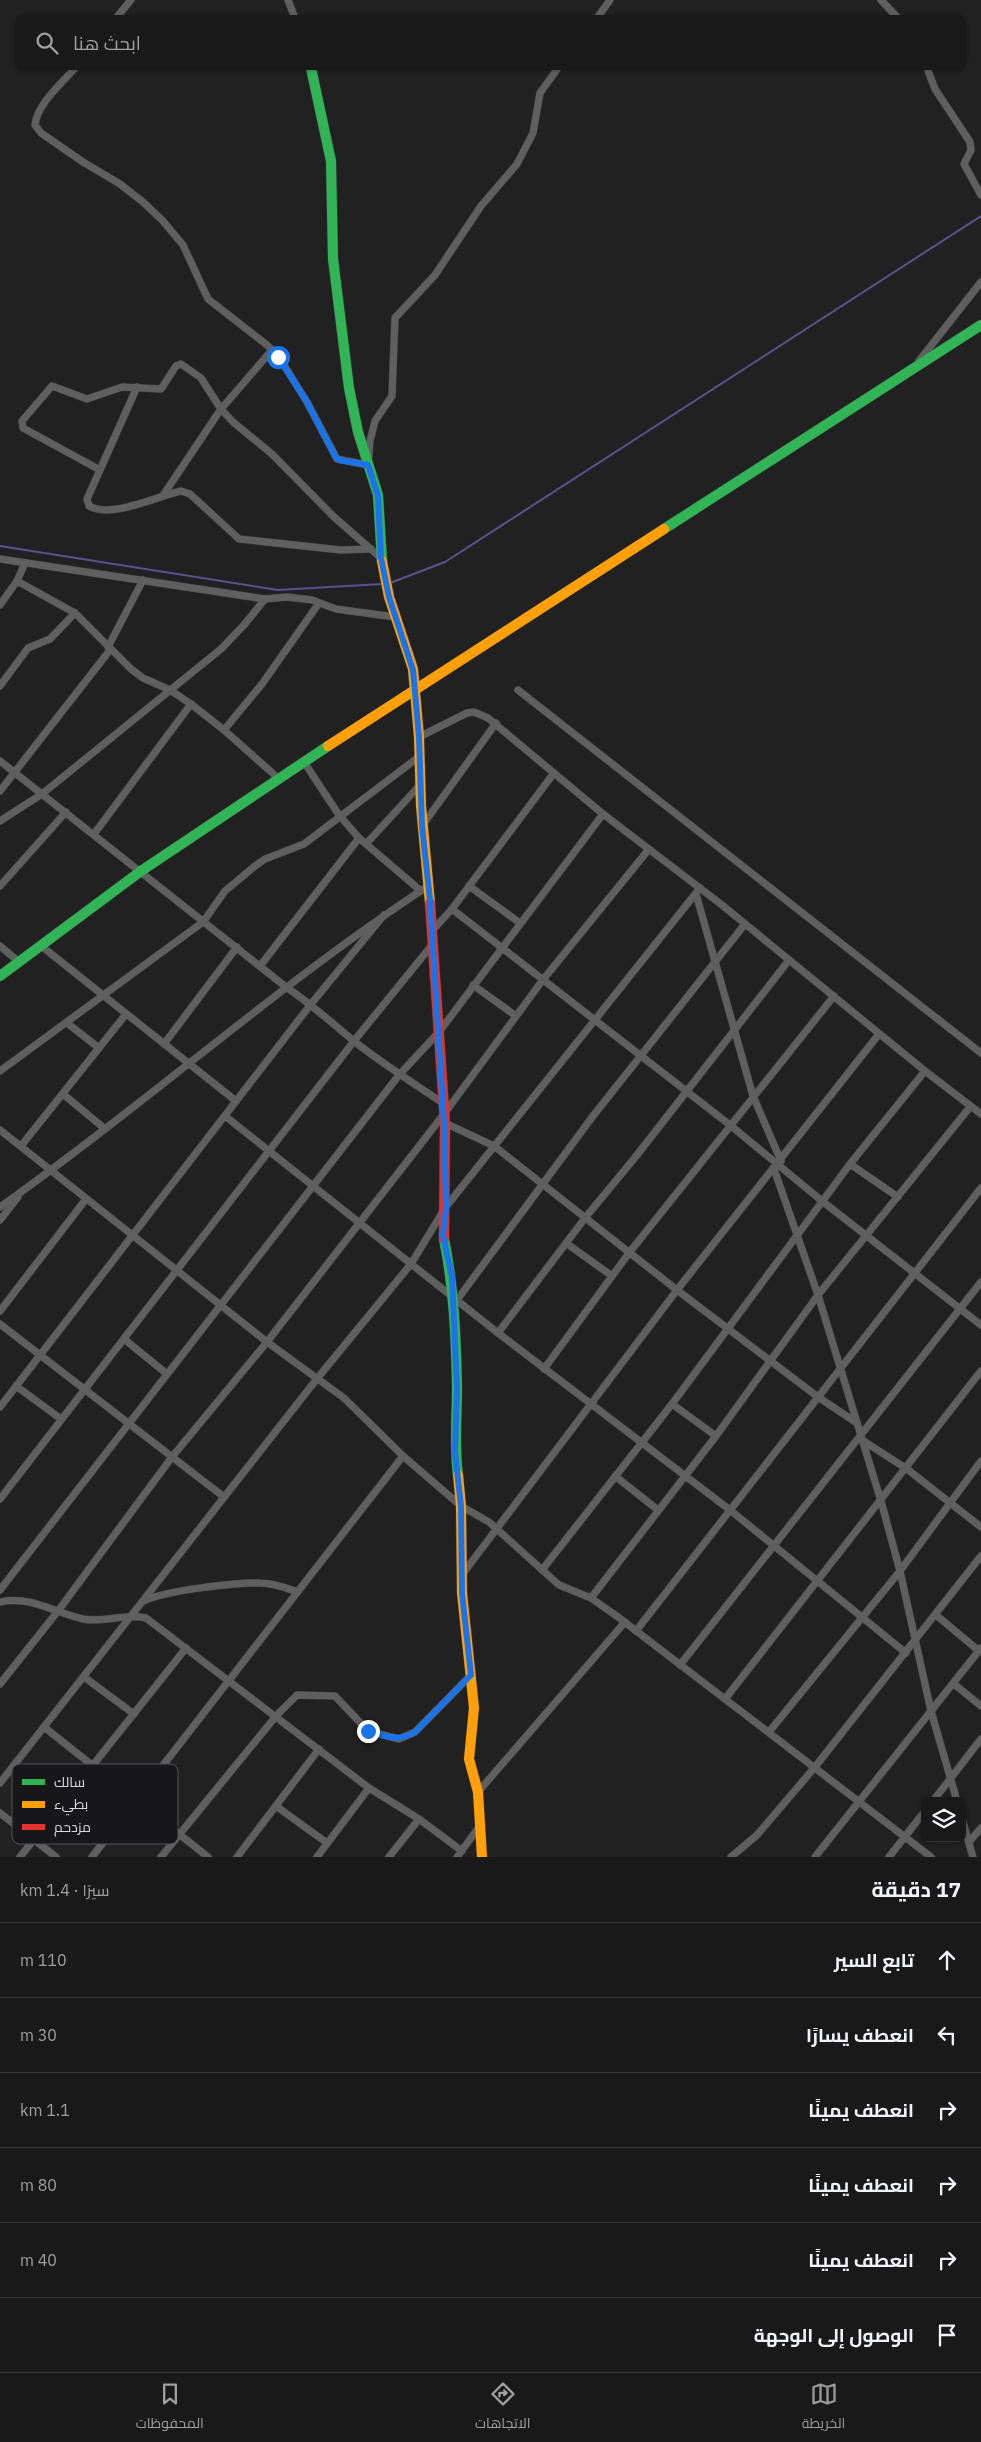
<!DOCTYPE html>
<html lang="ar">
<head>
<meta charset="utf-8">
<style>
  body { margin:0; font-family:"IBM Plex Sans",Cairo,sans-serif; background:#262627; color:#f1f3f6; direction:rtl }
  .controls { position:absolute; right:15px; bottom:15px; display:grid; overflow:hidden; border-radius:8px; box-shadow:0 1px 4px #0004 }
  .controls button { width:45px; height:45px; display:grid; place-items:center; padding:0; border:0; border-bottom:1px solid #373839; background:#19191a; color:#f1f3f6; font:25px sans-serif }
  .stop { position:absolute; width:15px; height:15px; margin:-11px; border:4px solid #1a73e8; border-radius:50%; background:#fff }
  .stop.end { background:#1a73e8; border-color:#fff; box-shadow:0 1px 5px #0008 }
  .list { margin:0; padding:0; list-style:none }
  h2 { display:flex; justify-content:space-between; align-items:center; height:65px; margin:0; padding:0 20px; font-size:21px }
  h2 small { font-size:16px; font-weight:400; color:#9fa0a2 }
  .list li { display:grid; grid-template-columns:32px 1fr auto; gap:15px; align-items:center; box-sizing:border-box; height:75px; padding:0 20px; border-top:1px solid #373839 }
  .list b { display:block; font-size:19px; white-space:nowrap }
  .list em { font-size:16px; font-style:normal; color:#9fa0a2 }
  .icon { flex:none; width:28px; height:28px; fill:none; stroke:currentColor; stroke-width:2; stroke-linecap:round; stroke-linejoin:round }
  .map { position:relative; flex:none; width:981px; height:1857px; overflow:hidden; direction:ltr }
  .search { position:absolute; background:#19191a; box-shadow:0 1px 4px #0004; left:15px; right:15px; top:15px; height:55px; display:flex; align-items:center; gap:12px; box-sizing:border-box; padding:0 18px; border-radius:8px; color:#9fa0a2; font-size:19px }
  .sheet { height:515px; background:#19191a }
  nav { display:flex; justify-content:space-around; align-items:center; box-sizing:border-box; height:70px; border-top:1px solid #373839; background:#19191a; font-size:14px; color:#9fa0a2 }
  nav a { display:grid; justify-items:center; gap:2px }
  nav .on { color:#99999b }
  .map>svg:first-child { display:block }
</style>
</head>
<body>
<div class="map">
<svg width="981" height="1857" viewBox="0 0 981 1857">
  <rect width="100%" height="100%" fill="#212122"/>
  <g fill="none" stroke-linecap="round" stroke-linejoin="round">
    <!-- stream -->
    <g stroke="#59528f" stroke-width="2">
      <polyline points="0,546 278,590 382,584"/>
      <polyline points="390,583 445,562 981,216"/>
    </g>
    <!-- street casing -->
    <g stroke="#3c3c3d" stroke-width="8">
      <g id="street">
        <polyline points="288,0 295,18"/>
        <polyline points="881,0 898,18"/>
        <polyline points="116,18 131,0"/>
        <polyline points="597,18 610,0"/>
        <path d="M 75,68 C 62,83 37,104 35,125 L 41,133 L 83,162 L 120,184 L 143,202 L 163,221 L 183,245 L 208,299 L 267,345 L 279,357 L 307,402 L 337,459 L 368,465 L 370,441 L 375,421 L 392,396 L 395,318 L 435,275 L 481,206 L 517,164 L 533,133 L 540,93 L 558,68"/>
        <polyline points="927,68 935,89 970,142 971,150 964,164 981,195"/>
        <polyline points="919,361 981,282"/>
        <path d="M 137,387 L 87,499 L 89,506 C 112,519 157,496 181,491 L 190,494 L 239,539 L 341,550 L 371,549"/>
        <polyline points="100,470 23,428 22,421 52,386 87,399 122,387 161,389 176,366 181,364 201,378 221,409 233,422 272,454 334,517 381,558"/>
        <polyline points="164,494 221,409 272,350"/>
        <polyline points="0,559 265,599 287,597 312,600 336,609 395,617"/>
        <polyline points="17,581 75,613 131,669 143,678 170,690 191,704 224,730 278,778"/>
        <polyline points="0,605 17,581 25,563"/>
        <polyline points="108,647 143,580"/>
        <polyline points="0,686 28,648 50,639 75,613"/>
        <polyline points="518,690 981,1053"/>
        <polyline points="224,730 262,684 319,603"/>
        <polyline points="419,737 467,713 474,712 488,718 603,814 722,905 925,1071 981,1114"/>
        <path d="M 0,761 L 286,987 C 310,1003 332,1023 355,1042 C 383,1064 413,1083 443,1103"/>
        <polyline points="304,762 339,815 359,838 421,891"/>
        <polyline points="0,791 110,650"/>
        <polyline points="0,821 42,794 221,649 244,625 265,599"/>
        <polyline points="422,826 496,723"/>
        <polyline points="94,834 191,704"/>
        <polyline points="366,844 420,785"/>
        <polyline points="0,886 66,812"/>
        <polyline points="469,886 520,923"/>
        <polyline points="696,894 753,1096 781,1161"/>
        <polyline points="452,909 730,1125 822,1201 981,1325"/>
        <polyline points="431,932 452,909 554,773"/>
        <polyline points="40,945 236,1101"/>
        <polyline points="0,946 19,962"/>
        <polyline points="260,966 359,838"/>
        <polyline points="473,985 516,1016"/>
        <polyline points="67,1023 99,1048"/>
        <polyline points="164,1044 237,947"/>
        <polyline points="0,1071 203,922 225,891 255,866 265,859 304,844 420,756"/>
        <polyline points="63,1094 105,1129"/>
        <polyline points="225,1116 498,1333 730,1510 906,1653"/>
        <polyline points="445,1123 494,1146 677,1290 818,1397 857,1423"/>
        <polyline points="0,1130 267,1342 344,1398 403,1456 461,1506 489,1522 559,1585 591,1598 618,1617 931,1857"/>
        <polyline points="21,1146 126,1014"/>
        <polyline points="850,1164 898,1197"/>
        <polyline points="774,1169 818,1295 881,1501 900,1571 931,1711 957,1801"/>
        <path d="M 0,1207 C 146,1104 279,984 428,886"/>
        <polyline points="0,1220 18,1197"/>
        <polyline points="566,1243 612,1276"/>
        <polyline points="457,1300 593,1116 745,924"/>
        <polyline points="0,1311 86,1199"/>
        <polyline points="0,1324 224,1497"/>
        <polyline points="498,1333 585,1218 637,1155 789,960"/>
        <polyline points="124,1339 167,1374"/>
        <polyline points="544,1369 629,1253 834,996"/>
        <polyline points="16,1386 61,1419"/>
        <polyline points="672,1404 716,1436"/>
        <polyline points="0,1407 311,1004 384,915"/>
        <polyline points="862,1440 907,1469 981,1527"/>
        <polyline points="615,1476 658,1510"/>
        <polyline points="0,1499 354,1041 432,945"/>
        <polyline points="542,1570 672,1404 850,1164 925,1071"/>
        <polyline points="461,1576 677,1290 879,1034"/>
        <polyline points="0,1590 399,1075 439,1032 603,814"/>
        <polyline points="591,1598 716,1436 818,1295 970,1107"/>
        <path d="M 144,1601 C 163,1591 237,1582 260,1583 C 274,1583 286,1588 298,1592"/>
        <path d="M 0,1602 C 30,1595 55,1613 83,1619 C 104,1623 126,1613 146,1618 L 369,1788 L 419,1819 L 462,1851"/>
        <polyline points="936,1615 979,1651"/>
        <polyline points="636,1631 981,1188"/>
        <polyline points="680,1665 981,1282"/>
        <polyline points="84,1677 134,1714"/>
        <polyline points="0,1684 58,1611 172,1457 267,1342 444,1114 542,981 649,849"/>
        <polyline points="954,1684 981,1706"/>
        <polyline points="725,1699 981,1371"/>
        <polyline points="44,1727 208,1857"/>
        <polyline points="769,1732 900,1571 981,1461"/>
        <polyline points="0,1783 316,1380 411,1264 445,1208 700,888"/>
        <polyline points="478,1792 625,1622"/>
        <polyline points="933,1801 981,1739"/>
        <polyline points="276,1806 327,1843"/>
        <polyline points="0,1813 56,1857"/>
        <polyline points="962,1819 973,1857"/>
        <polyline points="969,1842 981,1828"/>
        <polyline points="20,1857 186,1648"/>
        <polyline points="92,1857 403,1456"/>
        <polyline points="161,1857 276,1716 297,1695 335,1696 368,1731 399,1739 415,1732 471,1675"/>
        <polyline points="237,1857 319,1749"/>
        <polyline points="317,1857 369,1788"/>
        <polyline points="389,1857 419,1819"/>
        <polyline points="457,1857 479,1827"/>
        <polyline points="731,1857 757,1835 815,1767 981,1556"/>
        <polyline points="815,1857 981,1648"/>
        <polyline points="889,1857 925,1811"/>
      </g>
    </g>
    <!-- fast casing -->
    <g stroke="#3c3c3d" stroke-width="11">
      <g id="fast">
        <polyline points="311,68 331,161 333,259 349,388 358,432 378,495 382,561"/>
        <polyline points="664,529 981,325"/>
        <polyline points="0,976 141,871 328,746"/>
        <path d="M 444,1239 C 454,1288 456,1338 457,1387 C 457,1417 454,1445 458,1475"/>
      </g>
    </g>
    <!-- slow casing -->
    <g stroke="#3c3c3d" stroke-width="11">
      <g id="slow">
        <polyline points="382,561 389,597 413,669 419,737 421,806 430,903"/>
        <polyline points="328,746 664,529"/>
        <polyline points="458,1475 461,1506 462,1593 474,1708 469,1759 478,1792 482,1857"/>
      </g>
    </g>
    <!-- jam casing -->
    <g stroke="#3c3c3d" stroke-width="11">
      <polyline id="jam" points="430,903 445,1123 444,1239"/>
    </g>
    <!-- street -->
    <use href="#street" stroke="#5f5f60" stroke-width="7"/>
    <!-- fast -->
    <use href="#fast" stroke="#30b455" stroke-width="10"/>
    <!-- slow -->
    <use href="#slow" stroke="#ff9f0a" stroke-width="10"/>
    <!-- jam -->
    <use href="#jam" stroke="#e5322d" stroke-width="10"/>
  </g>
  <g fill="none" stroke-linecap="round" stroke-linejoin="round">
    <!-- route -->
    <path stroke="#1a73e8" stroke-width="6" d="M 278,357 L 307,402 L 335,456 L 339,460 L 368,465 L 378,496 L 381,558 L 389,597 L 413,670 L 419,737 L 422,826 L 430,900 L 444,1123 L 446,1208 L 443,1235 L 452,1277 L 457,1388 L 455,1452 L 461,1506 L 462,1593 L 471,1675 L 415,1732 C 399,1742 386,1737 368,1731"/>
  </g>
  <!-- legend -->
  <rect x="12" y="1764" width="166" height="80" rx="8" fill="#171619" stroke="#525154" stroke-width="1"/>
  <rect x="22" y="1779" width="23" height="6" fill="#30b455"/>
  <rect x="22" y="1801" width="23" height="7" fill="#ff9f0a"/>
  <rect x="22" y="1824" width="23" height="6" fill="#e5322d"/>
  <g font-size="14" fill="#dadadc">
    <text x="54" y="1787">سالك</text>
    <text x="54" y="1809">بطيء</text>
    <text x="54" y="1832">مزدحم</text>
  </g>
</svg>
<div class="controls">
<button><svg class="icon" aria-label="layers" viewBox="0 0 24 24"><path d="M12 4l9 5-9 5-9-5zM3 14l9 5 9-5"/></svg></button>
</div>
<div class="stop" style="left:278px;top:357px"></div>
<div class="stop end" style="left:368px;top:1731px"></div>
<div class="search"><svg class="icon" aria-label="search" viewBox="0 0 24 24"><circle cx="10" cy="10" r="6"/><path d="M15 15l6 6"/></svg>ابحث هنا</div>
</div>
<section class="sheet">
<h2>17 دقيقة<small>سيرًا · 1.4 km</small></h2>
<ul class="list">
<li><svg class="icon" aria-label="ahead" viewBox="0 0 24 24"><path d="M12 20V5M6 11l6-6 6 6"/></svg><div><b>تابع السير</b></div><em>110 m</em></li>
<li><svg class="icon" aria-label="left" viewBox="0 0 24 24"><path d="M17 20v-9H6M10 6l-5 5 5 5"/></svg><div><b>انعطف يسارًا</b></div><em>30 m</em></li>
<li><svg class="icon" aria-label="right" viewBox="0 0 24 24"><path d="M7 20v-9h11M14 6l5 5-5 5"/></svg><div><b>انعطف يمينًا</b></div><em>1.1 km</em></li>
<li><svg class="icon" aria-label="right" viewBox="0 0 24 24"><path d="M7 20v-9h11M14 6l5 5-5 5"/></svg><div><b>انعطف يمينًا</b></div><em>80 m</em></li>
<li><svg class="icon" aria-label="right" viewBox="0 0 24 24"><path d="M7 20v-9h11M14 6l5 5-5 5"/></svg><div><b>انعطف يمينًا</b></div><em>40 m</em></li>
<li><svg class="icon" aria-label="arrive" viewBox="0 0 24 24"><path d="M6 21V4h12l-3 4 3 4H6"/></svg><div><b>الوصول إلى الوجهة</b></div></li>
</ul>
</section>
<nav>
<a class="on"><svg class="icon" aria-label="map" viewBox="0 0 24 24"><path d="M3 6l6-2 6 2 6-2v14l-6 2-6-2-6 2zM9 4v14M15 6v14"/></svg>الخريطة</a>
<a><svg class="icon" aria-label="directions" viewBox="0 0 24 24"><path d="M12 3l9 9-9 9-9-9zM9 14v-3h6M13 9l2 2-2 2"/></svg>الاتجاهات</a>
<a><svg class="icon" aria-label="saved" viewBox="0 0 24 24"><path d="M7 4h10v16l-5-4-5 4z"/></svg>المحفوظات</a>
</nav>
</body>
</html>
